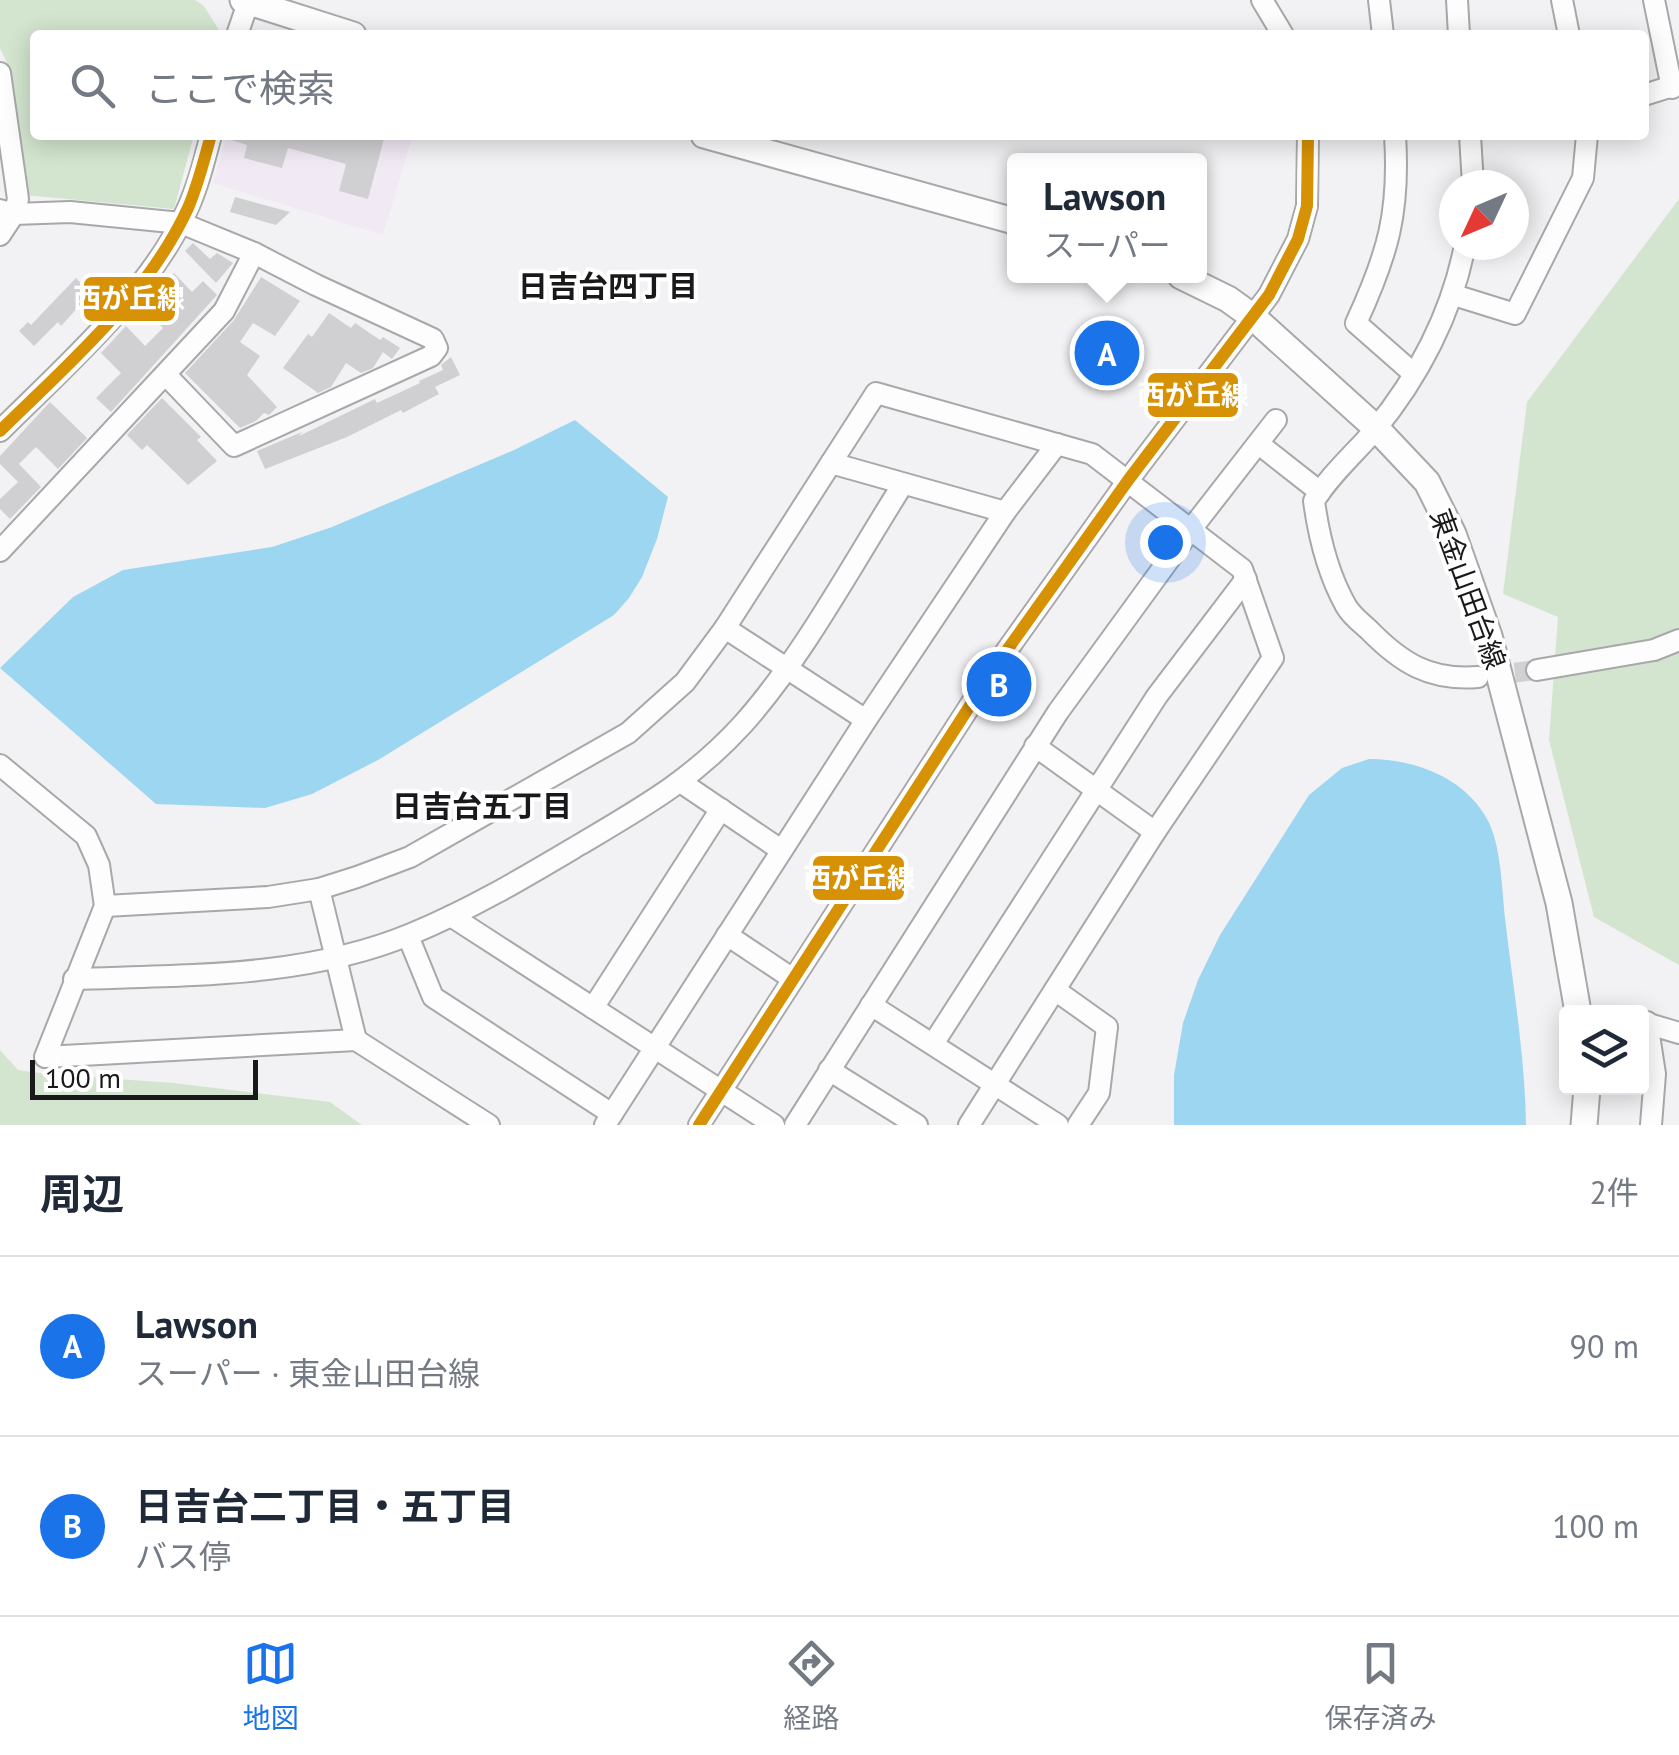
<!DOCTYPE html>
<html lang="ja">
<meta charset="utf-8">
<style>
:root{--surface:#fff;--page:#f6f6f7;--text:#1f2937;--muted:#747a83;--line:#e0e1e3;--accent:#1a73e8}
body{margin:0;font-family:"PT Sans","Noto Sans JP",sans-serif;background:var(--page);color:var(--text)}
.controls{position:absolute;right:30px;bottom:30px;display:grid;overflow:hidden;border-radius:10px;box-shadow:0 5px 25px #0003}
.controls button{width:90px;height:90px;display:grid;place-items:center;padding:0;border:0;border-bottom:2px solid var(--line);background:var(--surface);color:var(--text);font:50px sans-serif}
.compass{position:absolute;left:1439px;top:170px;width:90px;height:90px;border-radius:50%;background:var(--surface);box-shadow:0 5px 25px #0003;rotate:226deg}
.scale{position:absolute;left:30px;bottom:25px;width:228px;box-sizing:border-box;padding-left:10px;border:5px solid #19191b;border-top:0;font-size:28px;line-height:35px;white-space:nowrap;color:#19191b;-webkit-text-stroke:8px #fff;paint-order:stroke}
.you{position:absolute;left:1165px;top:542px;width:35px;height:35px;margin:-25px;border:8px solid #fff;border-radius:50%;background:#1a73e8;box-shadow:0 0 0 15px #1a73e833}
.badge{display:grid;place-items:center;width:65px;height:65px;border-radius:50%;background:var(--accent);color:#fff;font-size:32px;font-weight:700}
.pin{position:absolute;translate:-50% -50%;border:5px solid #fff;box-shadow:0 2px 10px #0006}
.popup{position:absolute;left:1007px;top:153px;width:200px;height:130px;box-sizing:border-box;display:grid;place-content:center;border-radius:10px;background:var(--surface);filter:drop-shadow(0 2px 8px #0005);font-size:32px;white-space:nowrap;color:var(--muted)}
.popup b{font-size:38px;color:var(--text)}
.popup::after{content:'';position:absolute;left:50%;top:100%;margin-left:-20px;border:20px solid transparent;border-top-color:var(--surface)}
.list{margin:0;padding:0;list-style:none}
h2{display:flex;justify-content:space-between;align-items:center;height:130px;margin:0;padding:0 40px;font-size:42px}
h2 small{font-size:32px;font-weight:400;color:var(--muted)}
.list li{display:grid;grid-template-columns:65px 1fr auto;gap:30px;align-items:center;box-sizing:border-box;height:180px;padding:0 40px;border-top:2px solid var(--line)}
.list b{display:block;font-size:38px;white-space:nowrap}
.list p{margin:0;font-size:32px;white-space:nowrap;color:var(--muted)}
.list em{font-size:32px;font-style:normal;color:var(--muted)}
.icon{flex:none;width:55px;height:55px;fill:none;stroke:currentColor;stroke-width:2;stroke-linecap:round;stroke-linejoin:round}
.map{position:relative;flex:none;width:1679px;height:1125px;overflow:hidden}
.search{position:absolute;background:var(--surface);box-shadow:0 5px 25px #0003;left:30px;right:30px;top:30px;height:110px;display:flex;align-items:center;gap:25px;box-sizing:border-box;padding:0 35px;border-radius:10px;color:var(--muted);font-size:38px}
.sheet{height:490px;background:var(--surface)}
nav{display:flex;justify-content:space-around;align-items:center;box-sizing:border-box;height:140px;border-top:2px solid var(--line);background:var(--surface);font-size:28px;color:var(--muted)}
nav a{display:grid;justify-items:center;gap:5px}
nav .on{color:var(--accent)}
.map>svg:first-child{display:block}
</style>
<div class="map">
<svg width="1679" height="1125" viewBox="0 0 1679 1125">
<rect width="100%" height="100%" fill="#f2f2f4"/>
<path fill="#f1e9f4" d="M 227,135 L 413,135 L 383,235 L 213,183 Z"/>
<g fill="#d3e5ce">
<path d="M 0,0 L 195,0 L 204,6 L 222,35 L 35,35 L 35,135 L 194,135 L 174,209 L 24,195 L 12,74 L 0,48 Z"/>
<path d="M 1679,199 L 1679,965 L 1594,917 L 1549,740 L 1558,617 L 1503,594 L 1527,402 Z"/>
<path d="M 0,1050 L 18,1070 L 46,1074 L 174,1083 L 330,1102 L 362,1125 L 0,1125 Z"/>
</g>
<g fill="#9dd6f0">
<path d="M 575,420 L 668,497 L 657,539 L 642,577 L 629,598 L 614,615 L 378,760 L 312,794 L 265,808 L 156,804 L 0,668 L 73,597 L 123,570 L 272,547 L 332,527 L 514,450 Z"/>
<path d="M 1369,759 C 1414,759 1464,777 1487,819 C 1501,843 1502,890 1505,918 C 1513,987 1525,1056 1526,1125 L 1174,1125 L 1174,1075 L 1183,1023 L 1198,980 L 1220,935 L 1309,795 L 1342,768 Z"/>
</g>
<g fill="#d0d0d2">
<path d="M 226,135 L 385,135 L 368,199 L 339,191 L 346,164 L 288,148 L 282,168 L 244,158 L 247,145 L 225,138 Z"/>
<path d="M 235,197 L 290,212 L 276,225 L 230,212 Z"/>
<path d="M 193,243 L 210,259 L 217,253 L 233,263 L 216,283 L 185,251 Z"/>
<path d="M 174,273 L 192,292 L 203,281 L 217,295 L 111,412 L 96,398 L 121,373 L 101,353 L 126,326 L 145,346 L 163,328 L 142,306 Z"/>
<path d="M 261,277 L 300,301 L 275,336 L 253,323 L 240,342 L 260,356 L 247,375 L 277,407 L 269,415 L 264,413 L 256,421 L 240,428 L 185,373 L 234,320 Z"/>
<path d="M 76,278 L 91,293 L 61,326 L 58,322 L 34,346 L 19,331 L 28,322 L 31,325 Z"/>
<path d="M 329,313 L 351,328 L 355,323 L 380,340 L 383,337 L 400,348 L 392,359 L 383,352 L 373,368 L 361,373 L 346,363 L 331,387 L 318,393 L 283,368 L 308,334 L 312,337 Z"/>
<path d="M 1081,336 L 1119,356 L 1109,377 L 1071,357 Z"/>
<path d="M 451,357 L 460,375 L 435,387 L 439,394 L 403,413 L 401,410 L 347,437 L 265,469 L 257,451 L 302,432 L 299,436 L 375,399 L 377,403 L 420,383 L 419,381 L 443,370 L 441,365 Z"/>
<path d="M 162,398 L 201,437 L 197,440 L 217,461 L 188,485 L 147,445 L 142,450 L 127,435 Z"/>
<path d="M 50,402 L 87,438 L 58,469 L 36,447 L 19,464 L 41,487 L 10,519 L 0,509 L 0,499 L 18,482 L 0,464 L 0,456 Z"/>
</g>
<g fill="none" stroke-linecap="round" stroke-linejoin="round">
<path stroke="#d1d1d3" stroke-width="20" stroke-dasharray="20 10" stroke-linecap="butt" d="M 1485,676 L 1537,670"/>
<g stroke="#a8a7a9" stroke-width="24">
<g id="minor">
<path d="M 1262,0 L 1283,35"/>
<path d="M 1379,0 L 1383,35"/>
<path d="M 1457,0 L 1459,35"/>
<path d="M 1562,0 L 1569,35"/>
<path d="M 1654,0 L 1672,88"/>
<path d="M 237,35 L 249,0"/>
<path d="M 0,73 L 18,199 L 14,214 L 0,235"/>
<path d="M 1644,95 L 1679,84"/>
<path d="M 1395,135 C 1400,212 1388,254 1356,323 L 1414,374"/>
<path d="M 1470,135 L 1473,185"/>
<path d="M 0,210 L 14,214 L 70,212 L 181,223 L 254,253 L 316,285 L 433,339 L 437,348 L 431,356 L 234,446 L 166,375"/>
<path d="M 1465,245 C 1452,313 1418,378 1374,431 C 1354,454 1330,475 1314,501 C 1319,538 1328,574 1346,606 C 1351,615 1360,622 1368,629 C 1401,663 1430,681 1478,677"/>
<path d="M 1454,295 L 1515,314 L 1583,178 L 1587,135"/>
<path d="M 0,431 C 60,371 143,298 181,222 C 196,195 203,165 211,135"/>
<path d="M 1259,444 L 1320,492"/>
<path d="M 831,463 L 1005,512"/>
<path d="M 0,551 L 224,311 L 254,253"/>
<path d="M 725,628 L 866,720"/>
<path d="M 1537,670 L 1654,650 L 1679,640"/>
<path d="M 1035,746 L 1155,832"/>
<path d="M 0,765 L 86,836 L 99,865 L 105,906 L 45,1057 L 356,1040 L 489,1125"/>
<path d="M 682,783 L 781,850"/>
<path d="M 319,889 L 356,1040"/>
<path d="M 105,906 L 268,897 L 319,889 L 357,877 L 410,857 L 628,733 L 685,682 L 725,628 L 876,393 L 1092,454 L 1242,569 L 1273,658 L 1155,832 L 969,1125"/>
<path d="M 451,916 L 774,1125"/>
<path d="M 727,935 L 793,979"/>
<path d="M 408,936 L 433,997 L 612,1114"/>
<path d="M 74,979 C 187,975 305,978 411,934 C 470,910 525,877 579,845 C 643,807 692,780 743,724 C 803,657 854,561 903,484"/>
<path d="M 1055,990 L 1107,1027 L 1099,1093 L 1078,1125"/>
<path d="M 871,1005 L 1058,1125"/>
<path d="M 593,1008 L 721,809"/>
<path d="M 1642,1022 L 1679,1033"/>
<path d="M 1647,1022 L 1655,1074 L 1651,1125"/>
<path d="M 933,1044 L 1157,696 L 1246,579"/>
<path d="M 829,1070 L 917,1125"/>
<path d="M 605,1125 L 866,720 L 1005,512 L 1057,444"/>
<path d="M 699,1125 L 995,667 L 1129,479 L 1269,295 L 1298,239 L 1307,206 L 1308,135"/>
<path d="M 795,1125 L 1058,712 L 1192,528 L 1276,420"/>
</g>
</g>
<g stroke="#a8a7a9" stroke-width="29">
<g id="major">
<path d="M 243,0 L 353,35"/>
<path d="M 704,135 L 1014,221"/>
<path d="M 1181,276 L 1228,299 L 1253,317 L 1376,428 L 1427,482 L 1453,534 L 1489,636 L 1559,903 L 1578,1012"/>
<path d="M 1584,1125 L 1587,1088"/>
</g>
</g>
<use href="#minor" stroke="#fdfdfd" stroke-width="20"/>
<use href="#major" stroke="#fdfdfd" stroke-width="25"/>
<g stroke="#fff" stroke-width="20">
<g id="bus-1">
<path d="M 0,431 C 68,364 147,297 188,208 C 198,185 204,160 211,135"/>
<path d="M 699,1125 L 995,667 L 1129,479 L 1269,295 L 1298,239 L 1307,206 L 1308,135"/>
</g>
</g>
<use href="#bus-1" stroke="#d69104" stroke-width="12"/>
</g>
<g text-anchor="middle" stroke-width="8" stroke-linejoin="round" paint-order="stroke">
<g font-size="28" fill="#19191b" stroke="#fff">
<text transform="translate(1468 589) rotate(70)" y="10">東金山田台線</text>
</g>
<g font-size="30" font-weight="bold" fill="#19191b" stroke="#fff">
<text x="608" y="297">日吉台四丁目</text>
<text x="482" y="817">日吉台五丁目</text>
</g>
</g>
<g stroke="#fff" stroke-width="4">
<rect x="82" y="275" width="95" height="48" rx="10" fill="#d69104"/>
<rect x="1146" y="371" width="94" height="48" rx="10" fill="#d69104"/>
<rect x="811" y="854" width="95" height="48" rx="10" fill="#d69104"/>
</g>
<g font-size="28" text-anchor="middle" font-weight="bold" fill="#fff">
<text x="129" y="308">西が丘線</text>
<text x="1193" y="405">西が丘線</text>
<text x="859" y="888">西が丘線</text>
</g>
</svg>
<div class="controls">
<button><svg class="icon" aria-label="layers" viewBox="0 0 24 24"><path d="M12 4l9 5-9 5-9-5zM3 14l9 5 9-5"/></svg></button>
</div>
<svg class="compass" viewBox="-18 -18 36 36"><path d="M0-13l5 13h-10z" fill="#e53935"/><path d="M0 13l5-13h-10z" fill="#747a83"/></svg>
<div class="scale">100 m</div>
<div class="you"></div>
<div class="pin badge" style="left:1107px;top:353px">A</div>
<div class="popup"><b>Lawson</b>スーパー</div>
<div class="pin badge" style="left:999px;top:684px">B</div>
<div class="search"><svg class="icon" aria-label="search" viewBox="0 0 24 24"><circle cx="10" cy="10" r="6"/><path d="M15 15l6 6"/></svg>ここで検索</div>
</div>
<section class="sheet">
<h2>周辺<small>2件</small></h2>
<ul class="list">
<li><span class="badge">A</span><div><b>Lawson</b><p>スーパー · 東金山田台線</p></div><em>90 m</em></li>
<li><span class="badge">B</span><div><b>日吉台二丁目・五丁目</b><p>バス停</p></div><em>100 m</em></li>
</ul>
</section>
<nav>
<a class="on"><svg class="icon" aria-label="map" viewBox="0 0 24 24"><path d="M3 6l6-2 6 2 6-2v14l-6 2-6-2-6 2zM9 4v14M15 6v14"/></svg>地図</a>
<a><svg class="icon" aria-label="directions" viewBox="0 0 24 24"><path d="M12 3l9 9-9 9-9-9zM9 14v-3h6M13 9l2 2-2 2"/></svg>経路</a>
<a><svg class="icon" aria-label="saved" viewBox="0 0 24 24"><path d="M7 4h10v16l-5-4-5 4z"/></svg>保存済み</a>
</nav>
